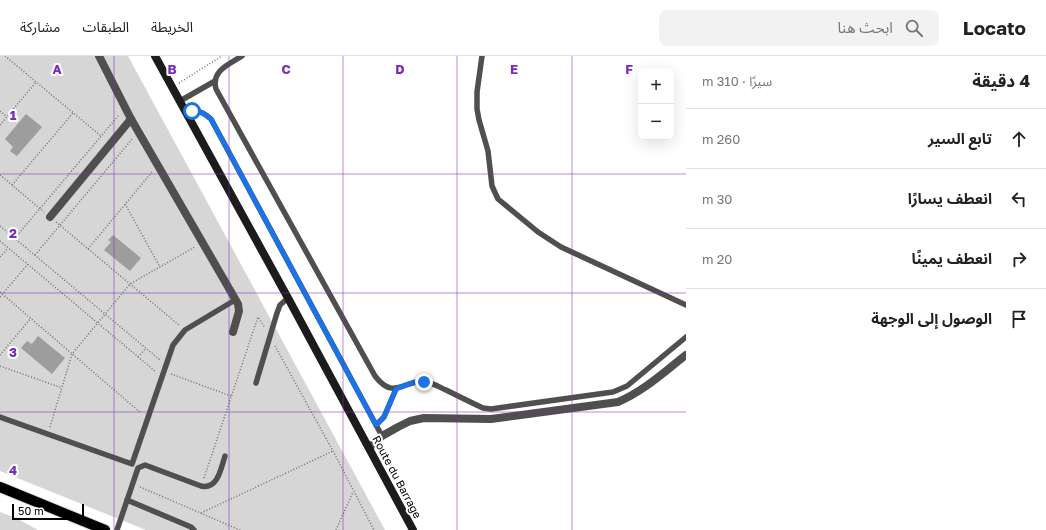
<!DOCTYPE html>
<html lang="ar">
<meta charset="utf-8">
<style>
:root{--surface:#fff;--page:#f2f2f2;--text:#222;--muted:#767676;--line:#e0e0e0}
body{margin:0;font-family:"Golos Text","Noto Sans Arabic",sans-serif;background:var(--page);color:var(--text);direction:rtl}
.controls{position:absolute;right:12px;top:12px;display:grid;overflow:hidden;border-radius:8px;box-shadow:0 4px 16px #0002}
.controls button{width:36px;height:36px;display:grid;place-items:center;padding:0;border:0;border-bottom:1px solid var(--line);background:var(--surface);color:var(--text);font:20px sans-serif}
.scale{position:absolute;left:12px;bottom:10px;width:72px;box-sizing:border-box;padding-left:4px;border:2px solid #000;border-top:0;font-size:11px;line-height:14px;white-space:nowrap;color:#000;-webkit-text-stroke:3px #fff;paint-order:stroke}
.stop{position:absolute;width:12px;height:12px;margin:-9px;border:3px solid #1a73e8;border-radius:50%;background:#fff}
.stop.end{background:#1a73e8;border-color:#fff;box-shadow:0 1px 4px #0008}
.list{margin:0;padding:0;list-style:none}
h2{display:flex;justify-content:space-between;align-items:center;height:52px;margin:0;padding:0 16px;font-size:17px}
h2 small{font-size:13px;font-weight:400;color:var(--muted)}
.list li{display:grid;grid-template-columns:26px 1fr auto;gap:12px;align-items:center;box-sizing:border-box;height:60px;padding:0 16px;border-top:1px solid var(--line)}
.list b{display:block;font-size:15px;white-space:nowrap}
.list em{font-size:13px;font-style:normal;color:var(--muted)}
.icon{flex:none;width:22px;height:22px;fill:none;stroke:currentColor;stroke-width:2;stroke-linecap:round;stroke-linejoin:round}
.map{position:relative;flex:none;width:686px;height:474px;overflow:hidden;direction:ltr}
header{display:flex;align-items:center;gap:24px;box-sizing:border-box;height:56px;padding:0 20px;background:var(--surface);border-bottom:1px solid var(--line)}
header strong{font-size:19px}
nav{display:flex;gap:22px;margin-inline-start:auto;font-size:14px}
.search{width:280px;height:36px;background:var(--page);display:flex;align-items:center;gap:10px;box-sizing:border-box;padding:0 14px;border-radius:8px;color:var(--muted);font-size:15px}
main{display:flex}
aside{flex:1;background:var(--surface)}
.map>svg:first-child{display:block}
</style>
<header>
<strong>Locato</strong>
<div class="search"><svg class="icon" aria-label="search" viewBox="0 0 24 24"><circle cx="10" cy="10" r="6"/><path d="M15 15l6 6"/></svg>ابحث هنا</div>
<nav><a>الخريطة</a><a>الطبقات</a><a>مشاركة</a></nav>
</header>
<main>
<aside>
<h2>4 دقيقة<small>سيرًا · 310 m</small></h2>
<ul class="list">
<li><svg class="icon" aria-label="ahead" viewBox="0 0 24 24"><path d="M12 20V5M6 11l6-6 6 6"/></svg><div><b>تابع السير</b></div><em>260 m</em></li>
<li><svg class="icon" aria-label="left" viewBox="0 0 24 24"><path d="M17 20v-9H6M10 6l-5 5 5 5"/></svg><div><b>انعطف يسارًا</b></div><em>30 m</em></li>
<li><svg class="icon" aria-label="right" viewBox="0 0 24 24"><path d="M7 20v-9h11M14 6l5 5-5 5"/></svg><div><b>انعطف يمينًا</b></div><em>20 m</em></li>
<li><svg class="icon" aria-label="arrive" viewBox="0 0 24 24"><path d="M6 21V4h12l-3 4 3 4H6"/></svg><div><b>الوصول إلى الوجهة</b></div></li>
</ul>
</aside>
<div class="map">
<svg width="686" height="474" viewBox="0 0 686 474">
<rect width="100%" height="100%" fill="#fff"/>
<g fill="#d6d6d6">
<path d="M 0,0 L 128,0 L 385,474 L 146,474 L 0,415 Z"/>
<path d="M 0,456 L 16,462 L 38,474 L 0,474 Z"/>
</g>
<g fill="#9d9d9d">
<path d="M 26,58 L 42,71 L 17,100 L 10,95 L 13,91 L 5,83 Z"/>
<path d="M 113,179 L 141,202 L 130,215 L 104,194 L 111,186 L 108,184 Z"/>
<path d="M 38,280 L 65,302 L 52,318 L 21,292 L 27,285 L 32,288 Z"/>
</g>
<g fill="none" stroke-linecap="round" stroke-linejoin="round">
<g stroke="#dbdbdb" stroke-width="12">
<path id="primary" d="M 0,431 L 105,474"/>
</g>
<g stroke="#717171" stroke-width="1.5" stroke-dasharray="1 2" stroke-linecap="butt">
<path d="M 5,0 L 101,80"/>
<path d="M 179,27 L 222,0"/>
<path d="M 0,55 L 7,61"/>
<path d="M 0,69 L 36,26"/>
<path d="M 0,119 L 44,156"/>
<path d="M 12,129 L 73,57"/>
<path d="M 125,148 L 160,211"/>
<path d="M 56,166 L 179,269"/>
<path d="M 0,170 L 160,304"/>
<path d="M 15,182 L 119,59"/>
<path d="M 0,185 L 156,316"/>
<path d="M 88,193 L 152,116"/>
<path d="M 35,199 L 133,82"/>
<path d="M 0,201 L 8,192"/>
<path d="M 0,236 L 141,357"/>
<path d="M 0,241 L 28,208"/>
<path d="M 275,290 L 333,395 L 374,474"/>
<path d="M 0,299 L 31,262"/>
<path d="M 138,301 L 146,292"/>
<path d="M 0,310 L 62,332"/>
<path d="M 171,318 L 231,340"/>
<path d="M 50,371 L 72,298 L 130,228 L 195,191"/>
<path d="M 204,422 L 258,261 L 265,272"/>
<path d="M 140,431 L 240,474"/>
<path d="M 201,457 L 333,395"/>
<path d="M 336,474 L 353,436"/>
</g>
<g stroke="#4f4f4f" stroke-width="5.5">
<path d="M 242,0 C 229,8 211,15 216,33 L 375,320 C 395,346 404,322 426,326 C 433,327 439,331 446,334 C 458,340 470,346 483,352 L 491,353 L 613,336 L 627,330 L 686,281"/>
<path d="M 482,0 L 477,36 L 477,53 L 479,64 L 488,95 L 492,130 L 498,143 L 538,176 L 561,191 L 686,249"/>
<path d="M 180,45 L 215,25"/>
<path d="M 186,57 C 197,53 203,56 211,63 L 382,380"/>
<path d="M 256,327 L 277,257 L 280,249 L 288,242"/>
<path d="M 0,361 L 132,408 L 173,289 L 185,274 L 235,244"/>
<path d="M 376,369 L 384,361 L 396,333"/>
<path d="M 127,444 L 191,471 L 194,474"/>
<path d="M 117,474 L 138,412 L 145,409 L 201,430 C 218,434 221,412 225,400"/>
</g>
<g stroke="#4f4f4f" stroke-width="8">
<path d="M 99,0 L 131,63 L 238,248 L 239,255 L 233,276"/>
<path d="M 50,161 L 131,63"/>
<path d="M 369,392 L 382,380 L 398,371 L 410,365 L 424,362 L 491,363 L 618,346 C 644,335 664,316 686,299"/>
</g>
<path stroke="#1c1c1c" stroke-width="8" d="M 155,0 L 288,242 L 413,474"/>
<use href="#primary" stroke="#000" stroke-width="10"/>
</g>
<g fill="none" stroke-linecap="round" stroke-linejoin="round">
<path stroke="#1a73e8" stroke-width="5" d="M 192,55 C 200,55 205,57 211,63 L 376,369 L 384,361 L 396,333 L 414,326 L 424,326"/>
</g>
<path fill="none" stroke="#7b2cbf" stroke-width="1" stroke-opacity="0.55" d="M 114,0 L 114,474M 229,0 L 229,474M 343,0 L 343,474M 457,0 L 457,474M 572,0 L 572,474M 0,118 L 686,118M 0,237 L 686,237M 0,356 L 686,356"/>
<g text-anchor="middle" stroke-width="4" stroke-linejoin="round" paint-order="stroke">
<g font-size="11" fill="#000" stroke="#fff">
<text transform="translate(397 421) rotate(62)" y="4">Route du Barrage</text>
</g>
</g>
<g font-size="13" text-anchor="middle" font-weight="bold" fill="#7b2cbf" stroke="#fff" stroke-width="4" stroke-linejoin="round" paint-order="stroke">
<text x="57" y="18">A</text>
<text x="172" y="18">B</text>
<text x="286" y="18">C</text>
<text x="400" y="18">D</text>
<text x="514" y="18">E</text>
<text x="629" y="18">F</text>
<text x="13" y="64">1</text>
<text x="13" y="182">2</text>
<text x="13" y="301">3</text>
<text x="13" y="419">4</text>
</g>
</svg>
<div class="controls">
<button>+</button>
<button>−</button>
</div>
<div class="scale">50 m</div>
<div class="stop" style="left:192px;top:55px"></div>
<div class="stop end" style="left:424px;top:326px"></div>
</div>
</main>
